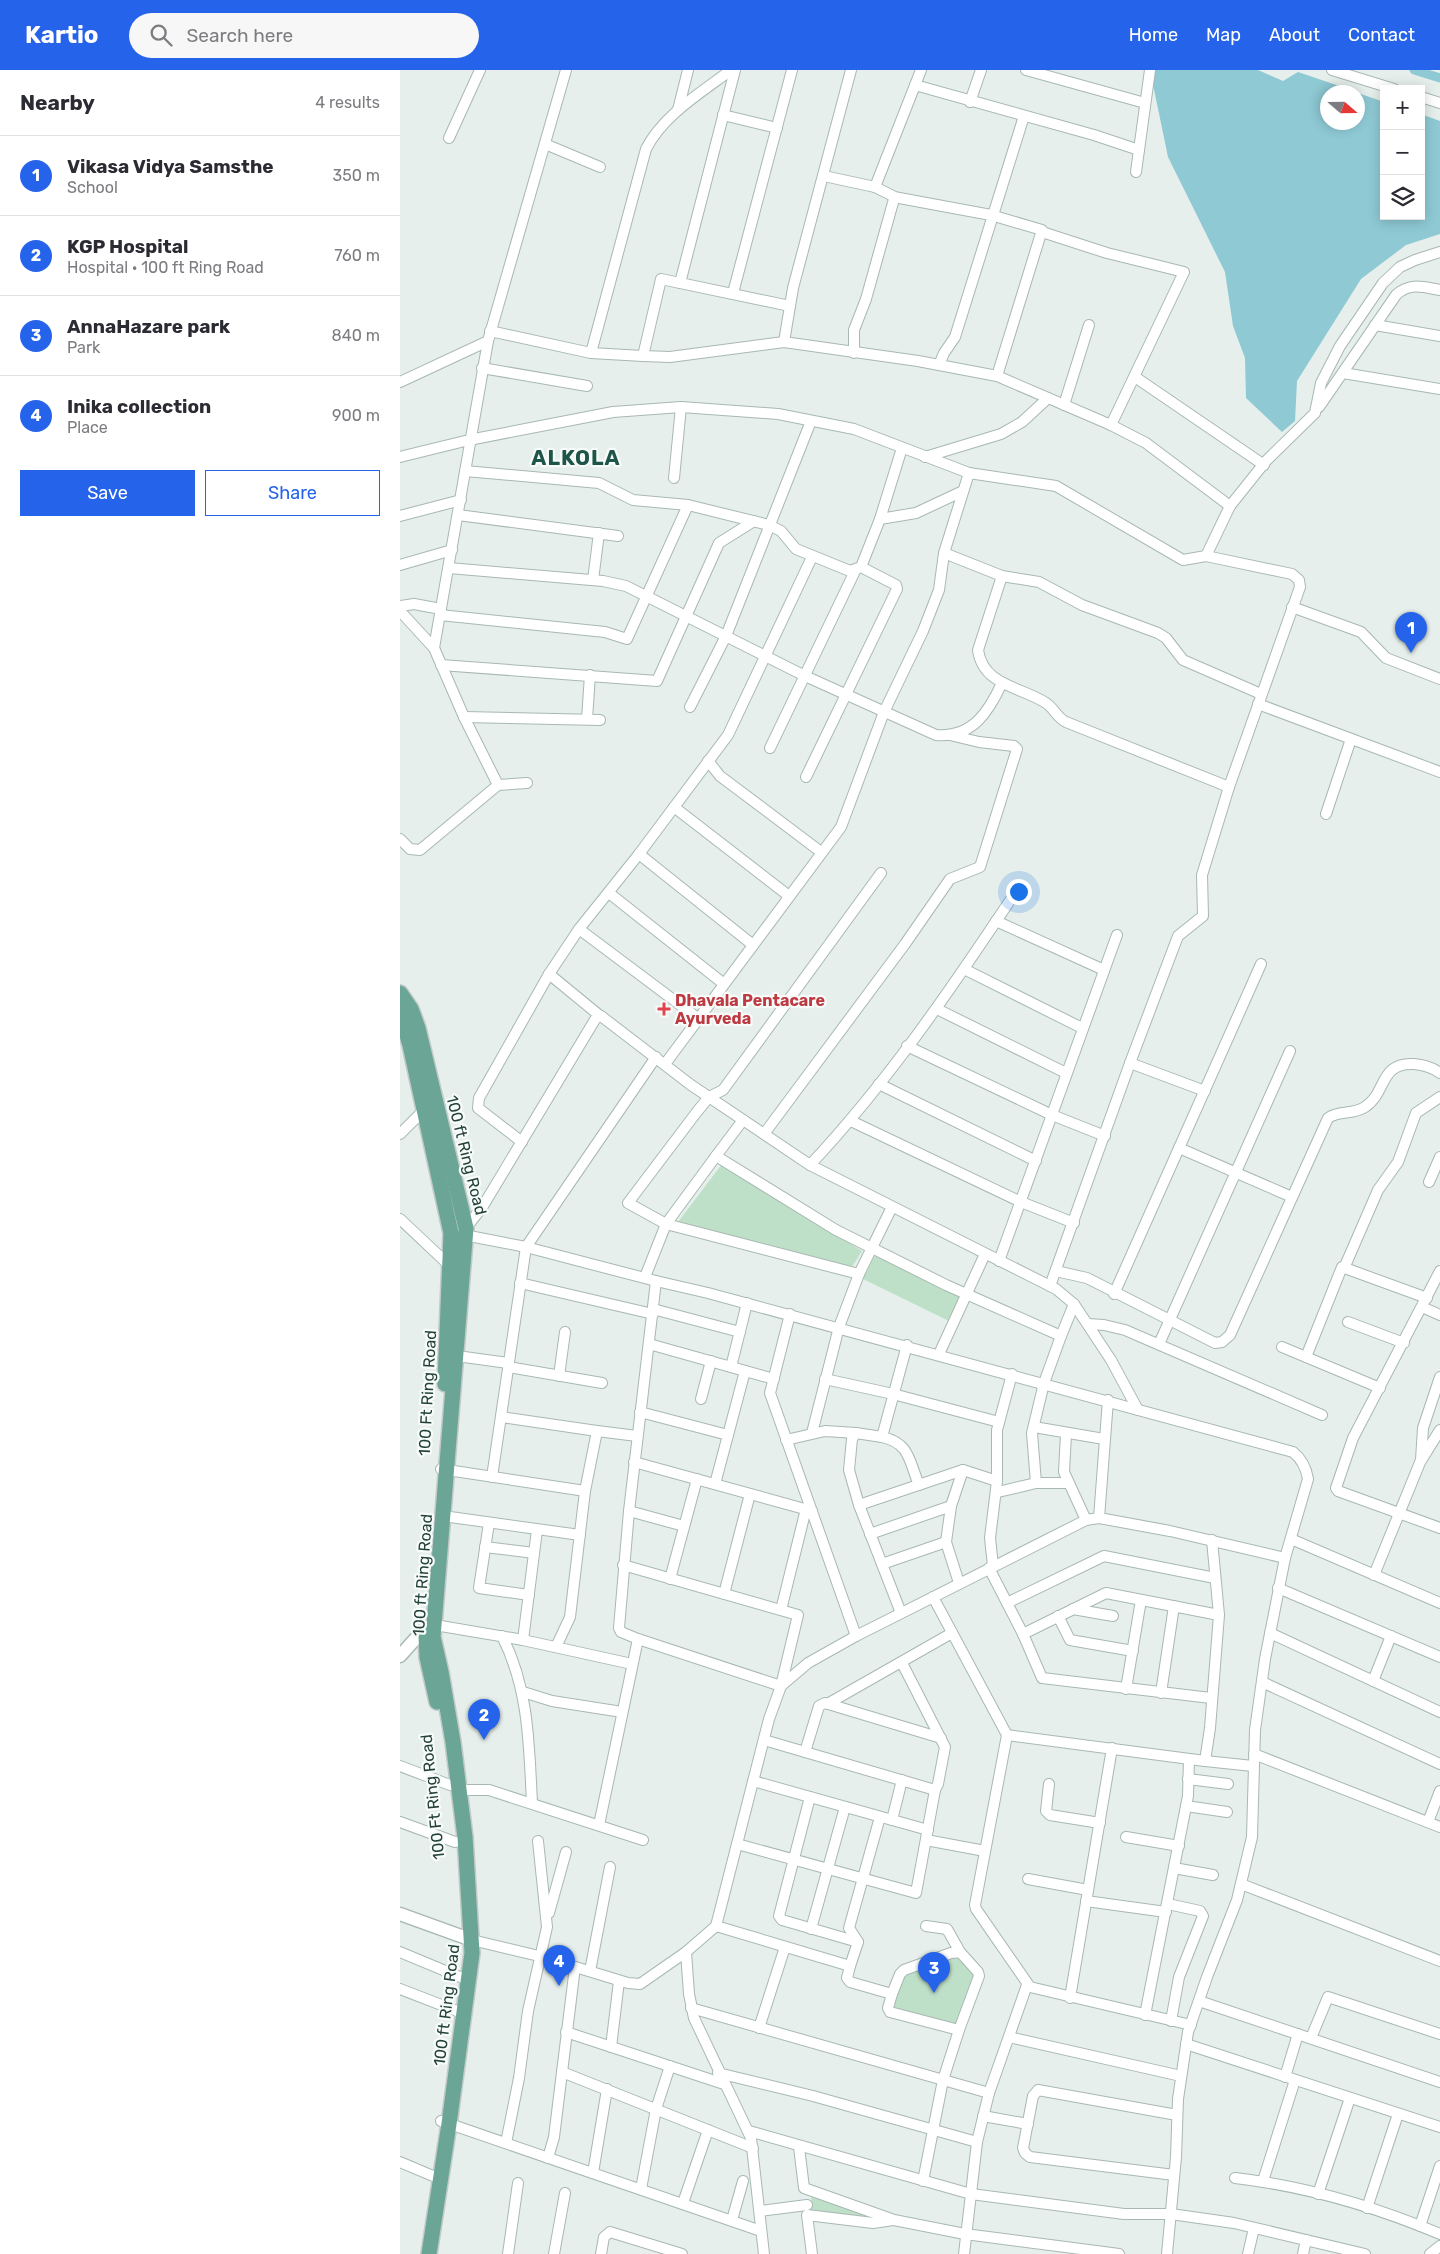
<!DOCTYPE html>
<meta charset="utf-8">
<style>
:root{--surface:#fff;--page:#f7f7f7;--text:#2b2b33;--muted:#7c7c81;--line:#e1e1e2;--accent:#2563eb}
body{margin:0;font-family:Rubik,sans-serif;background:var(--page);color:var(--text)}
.controls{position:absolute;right:15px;top:15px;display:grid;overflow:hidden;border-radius:0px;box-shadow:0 2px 12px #0003}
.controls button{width:45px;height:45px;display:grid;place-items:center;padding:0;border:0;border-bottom:1px solid var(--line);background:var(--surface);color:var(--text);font:25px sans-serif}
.compass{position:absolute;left:920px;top:15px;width:45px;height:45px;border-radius:50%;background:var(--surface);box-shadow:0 2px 12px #0003;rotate:110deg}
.you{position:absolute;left:618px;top:821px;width:18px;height:18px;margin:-12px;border:4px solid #fff;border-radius:50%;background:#1a73e8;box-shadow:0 0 0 8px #1a73e833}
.badge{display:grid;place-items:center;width:32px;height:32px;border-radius:50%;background:var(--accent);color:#fff;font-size:16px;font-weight:700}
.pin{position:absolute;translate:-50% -41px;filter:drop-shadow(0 1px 2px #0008)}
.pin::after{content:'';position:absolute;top:26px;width:18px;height:15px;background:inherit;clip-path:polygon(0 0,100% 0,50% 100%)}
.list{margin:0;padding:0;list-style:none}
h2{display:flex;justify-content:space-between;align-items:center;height:65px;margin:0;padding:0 20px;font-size:21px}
h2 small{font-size:16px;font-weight:400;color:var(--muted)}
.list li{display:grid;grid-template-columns:32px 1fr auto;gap:15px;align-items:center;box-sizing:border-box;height:80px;padding:0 20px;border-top:1px solid var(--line)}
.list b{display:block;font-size:19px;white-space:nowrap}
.list p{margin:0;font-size:16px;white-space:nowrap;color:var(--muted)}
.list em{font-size:16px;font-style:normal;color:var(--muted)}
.actions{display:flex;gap:10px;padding:15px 20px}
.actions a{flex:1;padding:11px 0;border:1px solid var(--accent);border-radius:0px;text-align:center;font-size:18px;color:var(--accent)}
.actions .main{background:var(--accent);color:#fff}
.icon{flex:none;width:28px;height:28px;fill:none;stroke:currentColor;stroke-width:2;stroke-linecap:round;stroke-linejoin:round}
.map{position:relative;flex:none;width:1040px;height:2184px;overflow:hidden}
header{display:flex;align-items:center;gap:30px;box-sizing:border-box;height:70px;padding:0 25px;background:var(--accent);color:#fff}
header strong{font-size:24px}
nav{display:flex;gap:28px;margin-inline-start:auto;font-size:18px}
.search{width:350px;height:45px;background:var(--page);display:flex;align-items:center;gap:12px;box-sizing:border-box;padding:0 18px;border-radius:28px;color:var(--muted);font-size:19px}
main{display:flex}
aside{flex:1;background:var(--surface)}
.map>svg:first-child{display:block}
</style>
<header>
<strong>Kartio</strong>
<div class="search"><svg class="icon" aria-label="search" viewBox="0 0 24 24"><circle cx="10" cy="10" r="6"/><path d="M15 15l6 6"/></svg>Search here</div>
<nav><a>Home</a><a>Map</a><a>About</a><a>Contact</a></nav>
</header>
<main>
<aside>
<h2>Nearby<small>4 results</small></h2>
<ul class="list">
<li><span class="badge">1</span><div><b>Vikasa Vidya Samsthe</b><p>School</p></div><em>350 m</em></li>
<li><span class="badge">2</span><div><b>KGP Hospital</b><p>Hospital · 100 ft Ring Road</p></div><em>760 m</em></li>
<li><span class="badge">3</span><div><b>AnnaHazare park</b><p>Park</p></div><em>840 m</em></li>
<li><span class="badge">4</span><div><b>Inika collection</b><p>Place</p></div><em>900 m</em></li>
</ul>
<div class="actions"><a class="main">Save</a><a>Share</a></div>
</aside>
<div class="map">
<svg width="1040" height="2184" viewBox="0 0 1040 2184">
<rect width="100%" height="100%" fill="#e6efeb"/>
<g fill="#bfe0c8">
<path d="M 322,1094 L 462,1181 L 452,1197 L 278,1152 Z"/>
<path d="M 476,1184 L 561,1227 L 549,1251 L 463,1209 Z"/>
<path d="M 555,1886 L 558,1886 L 574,1904 L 575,1908 L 557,1956 L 495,1940 L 493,1938 L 504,1907 L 508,1903 Z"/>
<path d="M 411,2124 L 480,2148 L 412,2143 Z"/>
</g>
<path fill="#8ec9d4" d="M 750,0 L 858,0 L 883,11 L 898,2 L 957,22 L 928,22 L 928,52 L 958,52 L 958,23 L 984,32 L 984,146 L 1021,146 L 1021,44 L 1040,51 L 1040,164 L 1006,175 L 961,209 L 897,311 L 895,351 L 882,362 L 846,328 L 845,288 L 833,256 L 825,202 L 768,87 Z"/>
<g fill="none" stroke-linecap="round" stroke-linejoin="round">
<path stroke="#8ec9d4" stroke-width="9" d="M 1014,0 L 1040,8"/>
<g stroke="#a8b8b2" stroke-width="12">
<g id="minor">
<path d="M 626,0 L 745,33"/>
<path d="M 932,0 L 994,19"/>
<path d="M 515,15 L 694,65 L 739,80"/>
<path d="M 1021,27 L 1040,33"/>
<path d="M 570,32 L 581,0"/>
<path d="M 278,40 L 288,0"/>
<path d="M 323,45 L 377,58"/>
<path d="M 49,68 L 80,0"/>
<path d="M 145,74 L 200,97"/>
<path d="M 736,102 L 750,0"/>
<path d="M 424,106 L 475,117 L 521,0"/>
<path d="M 494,127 L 591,145 L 642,160 L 597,306"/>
<path d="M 642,162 L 707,183 L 784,202 L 711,355"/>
<path d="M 280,213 L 335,0"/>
<path d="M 333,223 L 392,0"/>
<path d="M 975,255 L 1040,266"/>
<path d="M 90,261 L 191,283 L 243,286 L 270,287 L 384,272 L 518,291 L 597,306 L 711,355 L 746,373 L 830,436"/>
<path d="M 384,272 L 393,218 L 451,0"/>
<path d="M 191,283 L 246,79 C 263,45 302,22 331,0"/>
<path d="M 454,283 L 454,260 L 466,229 L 494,129 L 493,126 L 475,117"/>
<path d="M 243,286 L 261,209 L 390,236"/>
<path d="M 539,295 L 544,283 L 555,267 L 624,46"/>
<path d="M 82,298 L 187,316"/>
<path d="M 943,303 L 1040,319"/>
<path d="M 735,307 L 864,395"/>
<path d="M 0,312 L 88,271"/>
<path d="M 664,335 L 689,255"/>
<path d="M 919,337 L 996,225 C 1010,212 1023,217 1040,220"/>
<path d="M 0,387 L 69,370 L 213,342 L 281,337 L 378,344 L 454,359 L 569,403 L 656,416 L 783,490 L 806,486 L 892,504 L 899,510 L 900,517 L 829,717 L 802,805 L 803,846 L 778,866 L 730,993 L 650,1216"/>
<path d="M 525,387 L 601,364 L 622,352 L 648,328"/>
<path d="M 65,401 L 199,413 L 233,430 L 288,435 L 369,455 L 381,461 L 396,479 L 450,501 L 461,497 L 480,449 L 516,443 L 563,421"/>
<path d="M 274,408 L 281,337"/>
<path d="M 58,445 L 218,466"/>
<path d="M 0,446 L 61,430"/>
<path d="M 480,449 L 502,378"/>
<path d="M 544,483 L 602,506 L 639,512 L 682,535 L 758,563 L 766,568 L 783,590 L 861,624"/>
<path d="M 806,486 L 830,436 L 866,391 L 915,343 L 921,313 L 940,276 L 983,213 L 1000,197 L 1015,190 L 1040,182"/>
<path d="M 0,495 L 52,480"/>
<path d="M 49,498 L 203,511 L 226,516 L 405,606 L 536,665 C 573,668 589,641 602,613"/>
<path d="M 602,506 L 578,580 C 583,616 622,617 646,633 C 654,638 657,648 666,652 L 829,717"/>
<path d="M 193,510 L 199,463"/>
<path d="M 0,536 L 14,534 L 41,539"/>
<path d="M 892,537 L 961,562 L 986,588 L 1040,609"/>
<path d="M 0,541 L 34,578 L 64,647 L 98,715"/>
<path d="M 40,545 L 205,562 L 227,569 L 288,435"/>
<path d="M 34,578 L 88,271 L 166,0"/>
<path d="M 41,595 L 257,611 L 319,473 L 354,451"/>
<path d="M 858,634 L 1040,702"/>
<path d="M 290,637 L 326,566 L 411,351"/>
<path d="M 64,647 L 200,650"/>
<path d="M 187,649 L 190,605"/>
<path d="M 370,678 L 455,501"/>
<path d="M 308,691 L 320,706 L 421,782"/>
<path d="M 406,707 L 497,519 L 496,515 L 461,497"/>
<path d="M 274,737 L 389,826"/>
<path d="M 926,744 L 951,669"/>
<path d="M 0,769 L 10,779 L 20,780 L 98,715 L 127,713"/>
<path d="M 239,784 L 353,875"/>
<path d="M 209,823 L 324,914"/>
<path d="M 596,851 L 704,900"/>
<path d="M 179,859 L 299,949"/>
<path d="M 564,899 L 682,958"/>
<path d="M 149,904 L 199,945"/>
<path d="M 537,939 L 666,1003"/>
<path d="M 507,976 L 652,1045 L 705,1066"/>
<path d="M 730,993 L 805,1021"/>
<path d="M 265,994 L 441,757 L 484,642 L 523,561 L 539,520 L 544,483 L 569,403"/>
<path d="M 479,1014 L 636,1091"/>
<path d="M 451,1051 L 621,1132 L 674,1153"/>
<path d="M 0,1064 L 24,1040"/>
<path d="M 364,1064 L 505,874 L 550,809 L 580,797 L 617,679 L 614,676 L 579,672 L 550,665"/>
<path d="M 122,1072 L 78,1038 L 79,1028 L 149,904 L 179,859 L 239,784 L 328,665 L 412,487"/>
<path d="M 779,1078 L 892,1127"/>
<path d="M 316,1086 L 343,1050"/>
<path d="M 410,1095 C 486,1014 549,922 611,829"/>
<path d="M 1029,1112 L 1040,1087"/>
<path d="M 0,1149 L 50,1196"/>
<path d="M 66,1158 L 83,1136 L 196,948 L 201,946 L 291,1015 L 410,1095 L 656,1219 L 674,1234 L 711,1290 L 738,1340"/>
<path d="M 59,1164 L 126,1177 L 256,1211 L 308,1223 L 893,1382 C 902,1389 906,1397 908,1409 L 885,1488"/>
<path d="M 599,1191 L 717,865"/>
<path d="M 945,1196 L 978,1120 L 998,1092 L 1016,1043 L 1040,1027"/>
<path d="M 656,1201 L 687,1208 L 815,1273 L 822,1272 L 830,1265 L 928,1048 C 939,1040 953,1045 965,1037 C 987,1023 979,992 1014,994 C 1024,995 1032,997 1040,1003"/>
<path d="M 1040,1201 L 953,1368 L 936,1418 L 938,1421 L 1040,1458"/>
<path d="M 459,1204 L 266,1154 L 228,1133 L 296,1043 L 309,1027 L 323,1020 L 481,803"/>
<path d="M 245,1207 L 266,1154 L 316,1086 L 436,1160 L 546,1215 L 661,1266 L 644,1313 L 632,1363 L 636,1413"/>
<path d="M 120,1213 L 253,1244"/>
<path d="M 714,1224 L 861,894"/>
<path d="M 1022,1237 L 1040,1245"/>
<path d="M 253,1239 L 340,1262"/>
<path d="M 390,1244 L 370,1323 L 456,1566"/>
<path d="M 948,1252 L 1004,1273"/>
<path d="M 688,1254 L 704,1255 L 725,1260 L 922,1345"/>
<path d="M 661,1266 L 674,1234"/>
<path d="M 249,1274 L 374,1309"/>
<path d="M 759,1274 L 890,981"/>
<path d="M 882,1277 L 980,1318"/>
<path d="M 539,1284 L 585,1184"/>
<path d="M 57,1286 L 108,1293"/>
<path d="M 906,1287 L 942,1197 L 1027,1228"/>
<path d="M 108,1297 L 202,1313"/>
<path d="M 331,1297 L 347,1233"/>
<path d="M 159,1306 L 165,1262"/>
<path d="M 425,1309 L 493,1324 L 599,1352"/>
<path d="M 301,1329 L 311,1291"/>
<path d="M 240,1342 L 328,1365"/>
<path d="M 101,1347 L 197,1361"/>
<path d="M 634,1357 L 704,1369"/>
<path d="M 412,1363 L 439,1257 L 459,1204 L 492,1137"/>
<path d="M 666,1364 L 664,1402 L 686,1450"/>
<path d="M 482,1367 C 510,1373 509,1391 519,1415"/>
<path d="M 386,1370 L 425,1361 L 456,1363"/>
<path d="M 1022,1389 L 1040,1360"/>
<path d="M 234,1392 L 412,1441"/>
<path d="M 41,1399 L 185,1421 L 197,1361 L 237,1366"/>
<path d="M 92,1407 L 126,1177 L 256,987"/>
<path d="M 597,1411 L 597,1360 L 612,1304"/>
<path d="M 315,1414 L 345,1301"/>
<path d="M 598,1422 L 636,1413 L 667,1413"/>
<path d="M 459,1435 L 563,1400 L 597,1411 L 590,1468 L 593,1496"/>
<path d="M 229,1441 L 284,1456"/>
<path d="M 43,1446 L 180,1465"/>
<path d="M 699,1448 L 708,1330"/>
<path d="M 89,1453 L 79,1518 L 129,1525"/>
<path d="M 470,1464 L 551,1436 L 563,1400"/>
<path d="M 891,1469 L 1040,1533"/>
<path d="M 546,1472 L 551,1436"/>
<path d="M 85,1477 L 134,1483"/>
<path d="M 482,1494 L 546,1472 L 559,1513"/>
<path d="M 223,1495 L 398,1545 L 381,1616 L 238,1569 L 221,1562 L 219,1558 L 229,1441 L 256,1211"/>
<path d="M 589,1498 L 623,1564 L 706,1523 L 819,1545"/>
<path d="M 974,1505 L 1021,1390 L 1023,1358 L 1040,1307"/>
<path d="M 270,1509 L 297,1409"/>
<path d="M 878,1518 L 1040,1587"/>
<path d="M 324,1524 L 350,1424"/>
<path d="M 533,1527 L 607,1665 L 805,1691 L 810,1658 L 819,1545 L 812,1470"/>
<path d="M 607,1533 L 704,1486 L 815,1508"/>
<path d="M 673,1539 L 713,1546"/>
<path d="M 381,1540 L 406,1439"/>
<path d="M 501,1543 L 459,1435 L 449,1400 L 452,1369 L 456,1363 L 482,1367 L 507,1275"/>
<path d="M 658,1546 L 670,1570 L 733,1581"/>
<path d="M 35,1555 L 123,1570 L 232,1594"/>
<path d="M 870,1563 L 1040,1642"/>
<path d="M 623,1564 L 642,1608 L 811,1628"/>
<path d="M 102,1566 C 129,1619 129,1675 132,1733"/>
<path d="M 123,1570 L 137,1460"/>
<path d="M 156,1577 L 170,1547 L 185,1421"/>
<path d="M 502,1593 L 545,1677 L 538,1714 L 535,1720"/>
<path d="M 973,1611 L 991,1566"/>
<path d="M 862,1612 L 1040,1694"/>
<path d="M 726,1619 L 741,1530"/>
<path d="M 123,1622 L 152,1631 L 222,1642"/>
<path d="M 761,1623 L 774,1536"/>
<path d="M 429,1633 L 552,1563"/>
<path d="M 607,1665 L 575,1835 L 576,1839 L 630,1917 L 791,1955"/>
<path d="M 405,1682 L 419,1636 L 425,1633 L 541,1668"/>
<path d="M 854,1684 L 1040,1757"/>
<path d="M 805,1691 L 853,1696"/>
<path d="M 0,1696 L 50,1715"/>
<path d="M 788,1709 L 828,1714"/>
<path d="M 353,1711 L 528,1760"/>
<path d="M 649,1714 L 646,1741 L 650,1745 L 700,1753"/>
<path d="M 59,1720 L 89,1720 L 243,1770"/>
<path d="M 410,1727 L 379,1846 L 382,1850 L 458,1872"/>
<path d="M 786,1736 L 827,1742"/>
<path d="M 492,1750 L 502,1710"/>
<path d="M 0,1752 L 55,1772"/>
<path d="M 1028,1752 L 1040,1721"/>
<path d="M 199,1755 L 238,1569"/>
<path d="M 726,1767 L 779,1776"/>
<path d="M 526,1770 L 585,1781"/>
<path d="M 337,1774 L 516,1823 L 535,1720 L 364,1670"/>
<path d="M 774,1798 L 813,1805"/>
<path d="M 628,1809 L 688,1820"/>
<path d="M 841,1814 L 1040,1891"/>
<path d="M 686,1831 L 766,1842"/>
<path d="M 768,1834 L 800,1841 L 803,1846 L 779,1907 L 771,1951"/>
<path d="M 149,1843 L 166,1782"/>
<path d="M 316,1856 L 450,1896 L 447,1908 L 450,1912 L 492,1924 L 488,1938 L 490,1942 L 559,1960 L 543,2010 L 523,2111"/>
<path d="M 526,1856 L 547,1859 L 560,1882"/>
<path d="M 411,1859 L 445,1737"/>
<path d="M 72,1870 L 139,1886 L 228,1913 L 240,1914 L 286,1882 L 316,1856 L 369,1649 L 381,1616 L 408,1593 L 456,1566 L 686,1450 L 699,1448 L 770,1461 L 885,1488 L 865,1589 L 855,1660 L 852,1767 L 837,1830 L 807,1907 L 788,1962 L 778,2029 L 776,2087 L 767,2184"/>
<path d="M 0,1882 L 60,1907"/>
<path d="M 286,1882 L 289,1924 L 294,1948 L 351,2068 L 364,2184"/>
<path d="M 450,1896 L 458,1872 L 449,1858 L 480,1747"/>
<path d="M 190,1901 L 210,1797"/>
<path d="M 0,1919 L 57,1941"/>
<path d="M 492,1924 L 500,1904 L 504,1900 L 551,1883 L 560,1882 L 578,1902 L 579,1906 L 559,1960"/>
<path d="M 670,1928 L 712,1678"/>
<path d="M 799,1931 L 1040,2012"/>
<path d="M 291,1938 L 589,2023"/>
<path d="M 745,1945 L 788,1726 L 789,1689"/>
<path d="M 359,1958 L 385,1877"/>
<path d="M 166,1962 L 324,2014"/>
<path d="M 609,1967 L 781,2006"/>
<path d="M 911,1968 L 928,1927 L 1040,1964"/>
<path d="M 786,1974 L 1040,2057"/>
<path d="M 211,1977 L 219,1911"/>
<path d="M 162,2002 L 353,2078"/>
<path d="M 318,2003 L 413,2026 L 577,2072"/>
<path d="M 885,2007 L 898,1964"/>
<path d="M 583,2046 L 628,2054"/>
<path d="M 41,2051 L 361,2161"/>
<path d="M 349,2061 L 571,2124 L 724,2144 L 771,2144 L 834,2153 L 965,2184"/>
<path d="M 106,2073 L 119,2008 L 128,1941 L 147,1857 L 138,1771"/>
<path d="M 399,2077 L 404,2118 L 494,2150 L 565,2164 L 719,2184"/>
<path d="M 148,2088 L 154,2067 L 175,1897"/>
<path d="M 0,2092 L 33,2106"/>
<path d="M 193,2103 L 207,2019"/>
<path d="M 774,2105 L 630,2087 L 625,2083 L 623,2078 L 633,2026 L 638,2020 L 777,2045"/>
<path d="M 835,2108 C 904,2116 976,2137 1040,2164"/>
<path d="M 863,2111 L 895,2010"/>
<path d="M 241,2119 L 256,2039 L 270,1996"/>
<path d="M 918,2124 L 950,2028"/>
<path d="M 283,2133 L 308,2060"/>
<path d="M 967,2138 L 998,2044"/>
<path d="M 360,2141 L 407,2135"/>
<path d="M 332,2150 L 343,2111"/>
<path d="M 1020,2156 L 1040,2096"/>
<path d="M 108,2184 L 118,2113"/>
<path d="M 154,2184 L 165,2123"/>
<path d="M 201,2184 L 204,2167 L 210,2162 L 282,2184"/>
<path d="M 412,2184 L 407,2145 L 473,2153 L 493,2150"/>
<path d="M 564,2184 L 577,2072 L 589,2023 L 627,1915"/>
<path d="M 848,2184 L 854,2158"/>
<path d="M 903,2184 L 906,2170"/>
<path d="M 1030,2184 L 1040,2176"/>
</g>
</g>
<g stroke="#a8b8b2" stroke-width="15">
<g id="tertiary">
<path d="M 0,1586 L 26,1557 L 35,1555"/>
<path d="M 0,1844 L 72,1870"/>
</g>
</g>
<g stroke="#c2cac8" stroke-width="18">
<g id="primary">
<path d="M 0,923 L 11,939 L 18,958 L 66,1158 L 33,1567 L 41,1602 L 53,1672 L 65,1767 L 72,1883 L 49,2054 L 29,2184"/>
<path d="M 0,942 L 10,975 L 51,1163 L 45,1314"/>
<path d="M 26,1566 L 27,1587 L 37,1632"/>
</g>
</g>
<use href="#minor" stroke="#fff" stroke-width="10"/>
<use href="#tertiary" stroke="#fff" stroke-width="12"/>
<use href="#primary" stroke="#6aa596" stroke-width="15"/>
</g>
<path fill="#e0444e" stroke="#f7fbf9" stroke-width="2" d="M261.5 931.5h5v5h5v5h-5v5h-5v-5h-5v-5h5z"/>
<g text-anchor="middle" stroke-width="4.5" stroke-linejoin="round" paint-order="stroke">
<g font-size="16" font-weight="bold" fill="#be3a42" stroke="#f7fbf9" text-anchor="start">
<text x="275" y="936">Dhavala Pentacare<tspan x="275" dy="18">Ayurveda</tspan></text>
</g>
<g font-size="16" fill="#24423a" stroke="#f7fbf9">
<text transform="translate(67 1085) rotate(76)" y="6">100 ft Ring Road</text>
<text transform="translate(27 1323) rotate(-87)" y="6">100 Ft Ring Road</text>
<text transform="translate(22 1505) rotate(-86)" y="6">100 ft Ring Road</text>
<text transform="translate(32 1727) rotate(-96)" y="6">100 Ft Ring Road</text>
<text transform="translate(46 1935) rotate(-83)" y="6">100 ft Ring Road</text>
</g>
<g font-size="21" font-weight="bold" letter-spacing="1" fill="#1f5548" stroke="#f7fbf9">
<text x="176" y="395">ALKOLA</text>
</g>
</g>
</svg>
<div class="controls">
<button>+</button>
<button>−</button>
<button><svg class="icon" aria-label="layers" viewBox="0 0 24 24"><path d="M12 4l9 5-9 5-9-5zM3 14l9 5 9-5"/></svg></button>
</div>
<svg class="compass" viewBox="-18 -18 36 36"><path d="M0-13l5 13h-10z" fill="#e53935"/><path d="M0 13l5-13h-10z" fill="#7c7c81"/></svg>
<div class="you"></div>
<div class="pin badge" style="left:1011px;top:583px">1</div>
<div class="pin badge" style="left:84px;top:1670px">2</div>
<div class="pin badge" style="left:534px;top:1923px">3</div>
<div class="pin badge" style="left:159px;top:1916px">4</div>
</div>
</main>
